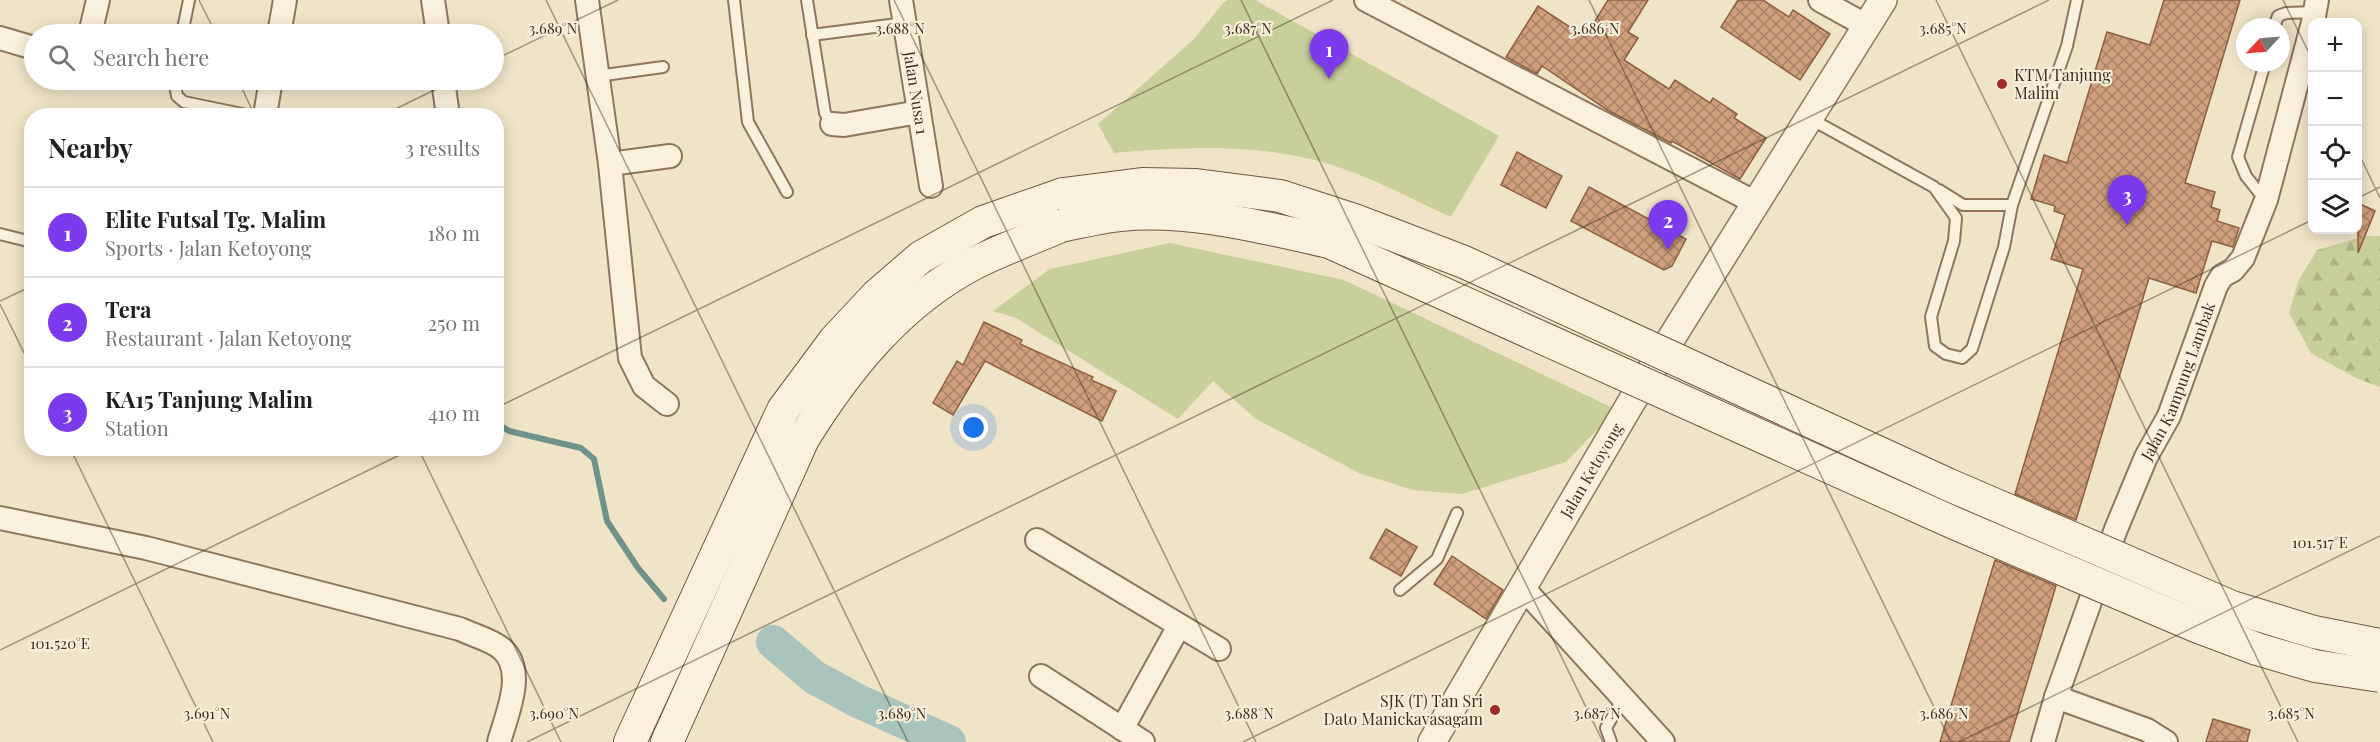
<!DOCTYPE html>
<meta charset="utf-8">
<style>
:root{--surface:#fff;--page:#f2f2f2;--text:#222;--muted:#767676;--line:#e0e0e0;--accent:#7c3aed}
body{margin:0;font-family:"Playfair Display",serif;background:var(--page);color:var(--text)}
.controls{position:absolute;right:18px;top:18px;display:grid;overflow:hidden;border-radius:12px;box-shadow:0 3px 15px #0003}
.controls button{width:54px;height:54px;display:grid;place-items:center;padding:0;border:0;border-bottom:2px solid var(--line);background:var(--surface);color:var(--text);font:30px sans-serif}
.compass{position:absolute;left:2236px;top:18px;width:54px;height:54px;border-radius:50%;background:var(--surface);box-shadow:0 3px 15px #0003;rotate:244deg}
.you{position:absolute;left:974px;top:428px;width:21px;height:21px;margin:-15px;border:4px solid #fff;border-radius:50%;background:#1a73e8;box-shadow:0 0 0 9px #1a73e833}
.badge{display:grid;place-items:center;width:39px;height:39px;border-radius:50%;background:var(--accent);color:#fff;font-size:20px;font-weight:700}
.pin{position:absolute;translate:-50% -50px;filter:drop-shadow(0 2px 3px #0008)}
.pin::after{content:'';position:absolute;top:32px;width:21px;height:18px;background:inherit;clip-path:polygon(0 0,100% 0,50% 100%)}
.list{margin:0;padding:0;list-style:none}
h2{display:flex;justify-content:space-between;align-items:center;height:78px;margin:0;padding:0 24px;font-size:26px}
h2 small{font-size:20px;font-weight:400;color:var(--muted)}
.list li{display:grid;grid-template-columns:39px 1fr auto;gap:18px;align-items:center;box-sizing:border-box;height:90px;padding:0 24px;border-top:2px solid var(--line)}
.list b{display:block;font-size:22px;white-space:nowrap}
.list p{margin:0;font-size:20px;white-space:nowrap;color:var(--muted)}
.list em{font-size:20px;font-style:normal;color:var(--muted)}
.icon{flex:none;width:33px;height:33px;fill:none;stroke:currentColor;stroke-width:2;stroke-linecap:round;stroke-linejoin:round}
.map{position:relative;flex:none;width:2380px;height:742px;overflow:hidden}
.search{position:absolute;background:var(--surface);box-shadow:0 3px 15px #0003;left:24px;top:24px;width:480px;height:66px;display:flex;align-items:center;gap:15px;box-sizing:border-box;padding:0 21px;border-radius:33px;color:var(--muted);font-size:22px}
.panel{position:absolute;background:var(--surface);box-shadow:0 3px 15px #0003;left:24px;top:108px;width:480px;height:348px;border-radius:24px}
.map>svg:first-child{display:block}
</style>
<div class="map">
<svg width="2380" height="742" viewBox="0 0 2380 742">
<defs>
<pattern id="forest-firs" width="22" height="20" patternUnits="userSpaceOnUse" patternTransform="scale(1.5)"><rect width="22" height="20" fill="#c9cf9b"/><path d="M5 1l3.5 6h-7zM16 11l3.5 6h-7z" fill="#aeb285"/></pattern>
<pattern id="building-cross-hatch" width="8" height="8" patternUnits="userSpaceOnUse" patternTransform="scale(1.5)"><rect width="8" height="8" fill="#cf9f7d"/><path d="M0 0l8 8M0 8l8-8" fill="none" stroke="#a98266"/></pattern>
</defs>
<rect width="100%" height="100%" fill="#f0e4c8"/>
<g fill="#c9cf9b">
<path d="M 1228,0 L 1255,0 L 1499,136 L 1451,217 C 1405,196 1357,169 1306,158 C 1244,144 1177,147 1114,153 L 1098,124 L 1194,39 L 1224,2 Z"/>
<path d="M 1170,243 L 1344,280 L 1611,407 L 1600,427 L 1566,462 L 1462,494 L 1413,490 L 1359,473 L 1256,419 L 1213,381 L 1178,419 L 1016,318 L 993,311 L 1050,269 Z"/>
</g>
<path fill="url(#forest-firs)" d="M 2365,236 L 2380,236 L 2380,387 L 2356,378 L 2311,353 L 2289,313 L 2298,281 L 2317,250 Z"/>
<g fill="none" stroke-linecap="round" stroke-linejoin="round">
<path stroke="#6f938a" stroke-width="6" d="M 496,423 L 509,431 L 581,448 L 594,459 L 607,521 L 638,568 L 664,599"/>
<path stroke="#a9c4bc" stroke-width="34" d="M 773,642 L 814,677 L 858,701 L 949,742"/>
</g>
<g fill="url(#building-cross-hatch)" stroke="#8d5f41" stroke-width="1.5">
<path d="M 1608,0 L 1648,0 L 1628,32 L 1638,38 L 1624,60 L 1669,89 L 1675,80 L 1710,103 L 1713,98 L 1737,114 L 1734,118 L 1766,138 L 1740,179 L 1672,141 L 1671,143 L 1609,111 L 1542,66 L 1537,74 L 1506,57 L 1538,6 L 1585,37 Z"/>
<path d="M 1738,0 L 1763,0 L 1789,17 L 1793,10 L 1830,34 L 1800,80 L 1721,27 Z"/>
<path d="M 2164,0 L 2240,0 L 2185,183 L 2215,192 L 2211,207 L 2220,210 L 2217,221 L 2239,228 L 2233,247 L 2212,241 L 2196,293 L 2149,278 L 2076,520 L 2015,494 L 2083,269 L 2051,259 L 2065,215 L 2054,211 L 2055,206 L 2031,199 L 2044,155 L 2067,163 L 2107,32 L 2150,45 Z"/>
<path d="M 1517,152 L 1562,176 L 1546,208 L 1501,185 Z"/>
<path d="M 1589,187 L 1686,239 L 1672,266 L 1664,270 L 1571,221 Z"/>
<path d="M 2358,203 L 2375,211 L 2358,253 Z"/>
<path d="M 984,322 L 1022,340 L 1020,344 L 1093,377 L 1091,380 L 1116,391 L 1102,421 L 985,361 L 953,415 L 933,403 L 957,361 L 963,365 Z"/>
<path d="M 1386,529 L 1417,547 L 1401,576 L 1370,558 Z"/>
<path d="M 1452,556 L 1503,590 L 1486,619 L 1434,584 Z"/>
<path d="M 1995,560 L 2056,586 L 2009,742 L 1940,742 Z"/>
<path d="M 2213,719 L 2250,730 L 2247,742 L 2206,742 Z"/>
</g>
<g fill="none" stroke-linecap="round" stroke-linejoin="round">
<g stroke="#8d765c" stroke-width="14">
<g id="service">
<path d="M 734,0 L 748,122 L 787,192"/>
<path d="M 807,0 L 825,113 L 832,124"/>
<path d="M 2274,27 L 2278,16 L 2286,13 L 2315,12"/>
<path d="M 182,34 L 189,0"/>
<path d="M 812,35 L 905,23"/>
<path d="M 2265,63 L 2238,157 L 2246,176 L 2265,200"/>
<path d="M 597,76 L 663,67"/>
<path d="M 174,80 L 177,96 L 184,102 L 252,116"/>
<path d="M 1809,118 L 1934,187 L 1956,218 L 1954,241 L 1931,317 L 1935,346 L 1946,354 L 1962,358 L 1972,349 L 2004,247 L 2012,205 L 2067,46 L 2077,0"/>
<path d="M 1939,190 L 1963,205 L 2012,205"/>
<path d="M 0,234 L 32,242"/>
<path d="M 1400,590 L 1437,559 L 1457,513"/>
<path d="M 1611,742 L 1606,728 L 1622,700"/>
</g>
</g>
<g stroke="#8d765c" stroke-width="26">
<g id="minor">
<path d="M 433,0 L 438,34"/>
<path d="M 587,0 L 610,164 L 630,358 L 644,386 L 667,404"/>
<path id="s1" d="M 901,0 L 931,186"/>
<path d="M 1366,0 L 1756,203"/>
<path d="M 1820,0 L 1867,26"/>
<path d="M 2313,22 L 2317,0"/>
<path d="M 90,34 L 98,0"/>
<path d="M 279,34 L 285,0"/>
<path d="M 0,38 L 34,48"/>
<path d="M 443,80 L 448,116"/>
<path d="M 265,115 L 271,80"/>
<path d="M 832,124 L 844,125 L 919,112"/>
<path d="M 610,164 L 670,156"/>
<path d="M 0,518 L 146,548 L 460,629 C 472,635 492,640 502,649 C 527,671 506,716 499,742"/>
<path d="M 1037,540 L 1219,649"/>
<path d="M 1523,588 L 1663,742"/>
<path d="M 1041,676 L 1143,742"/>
<path d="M 2056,697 L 2147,730 L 2166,742"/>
<path d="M 1122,729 L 1179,626"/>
<path id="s2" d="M 2043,742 L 2056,697 L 2116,529 L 2146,457 L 2169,416 L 2216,286 L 2222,276 L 2233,270 L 2243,258 L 2266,200 L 2312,26"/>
</g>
</g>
<g stroke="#8d765c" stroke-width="30">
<g id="tertiary">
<path id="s3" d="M 1432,742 L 1632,401 L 1883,0"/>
</g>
</g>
<g stroke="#6f573f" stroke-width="34">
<g id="secondary">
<path d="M 630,742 L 783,410 L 835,340 L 877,295 L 921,257 L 983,222 L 1063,194"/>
<path d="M 667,742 L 803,439 C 846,369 899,303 973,264 C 1001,250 1031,239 1061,226"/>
</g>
</g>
<use href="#service" stroke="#faf1dc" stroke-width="10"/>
<use href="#minor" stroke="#faf1dc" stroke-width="22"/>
<use href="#tertiary" stroke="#faf1dc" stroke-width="27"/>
<use href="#secondary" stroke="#faf1dc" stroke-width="32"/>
<g stroke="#6f573f" stroke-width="34" stroke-linecap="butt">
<g id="secondary-bridge">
<path d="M 1063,194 L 1142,184 L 1196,185 L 1280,196 L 1354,220 L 1464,262 L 1947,484 L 2232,607 L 2314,632 L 2380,645"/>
<path d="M 1061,226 C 1080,222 1100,217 1120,215 C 1190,208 1261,227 1329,242 L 1954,523 L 2196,626 L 2257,649 L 2315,666 L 2380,676"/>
</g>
</g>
<use href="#secondary-bridge" stroke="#faf1dc" stroke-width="32"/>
</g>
<path fill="none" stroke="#3d2e20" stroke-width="1.5" stroke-opacity="0.45" d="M 199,0 L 216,34M 546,0 L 908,742M 894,0 L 1256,742M 1241,0 L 1603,742M 1589,0 L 1951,742M 1936,0 L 2298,742M 2283,0 L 2312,59M 494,60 L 618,0M 238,80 L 255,116M 381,116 L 455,80M 2358,152 L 2380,198M 2358,198 L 2380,187M 0,301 L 32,286M 0,304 L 32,369M 496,408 L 1333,0M 70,448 L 213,742M 418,448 L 561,742M 0,650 L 414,448M 527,742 L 2049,0M 1243,742 L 2312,220M 1959,742 L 2380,536"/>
<g fill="#9e2a2b" stroke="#f7eed8" stroke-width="2">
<circle cx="2002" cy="84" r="6"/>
<circle cx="1495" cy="710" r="6"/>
</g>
<g text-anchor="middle" stroke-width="4.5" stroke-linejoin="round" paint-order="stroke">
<g font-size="16" fill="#3d2e20" stroke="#f7eed8" text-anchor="start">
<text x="2014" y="81">KTM Tanjung<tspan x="2014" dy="18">Malim</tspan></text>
<text x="1483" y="707" text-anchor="end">SJK (T) Tan Sri<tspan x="1483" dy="18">Dato Manickavasagam</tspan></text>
</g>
<g font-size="16" fill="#3d2e20" stroke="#f7eed8">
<text dy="6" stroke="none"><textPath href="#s1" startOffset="94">Jalan Nusa 1</textPath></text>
<text dy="6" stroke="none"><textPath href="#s2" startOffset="386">Jalan Kampung Lambak</textPath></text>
<text dy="6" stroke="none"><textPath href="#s3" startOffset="315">Jalan Ketoyong</textPath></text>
</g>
</g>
<g font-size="15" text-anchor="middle" fill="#3d2e20" stroke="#f7eed8" stroke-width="4.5" stroke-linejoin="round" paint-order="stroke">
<text x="553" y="34">3.689°N</text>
<text x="900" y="34">3.688°N</text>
<text x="1248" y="34">3.687°N</text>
<text x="1595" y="34">3.686°N</text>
<text x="1943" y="34">3.685°N</text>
<text x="2320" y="548">101.517°E</text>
<text x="60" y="649">101.520°E</text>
<text x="207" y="719">3.691°N</text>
<text x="554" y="719">3.690°N</text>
<text x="902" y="719">3.689°N</text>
<text x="1249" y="719">3.688°N</text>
<text x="1597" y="719">3.687°N</text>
<text x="1944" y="719">3.686°N</text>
<text x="2291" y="719">3.685°N</text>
</g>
</svg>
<div class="controls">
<button>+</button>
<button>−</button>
<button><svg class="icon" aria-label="locate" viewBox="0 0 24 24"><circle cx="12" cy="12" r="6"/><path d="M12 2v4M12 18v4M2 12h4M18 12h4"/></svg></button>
<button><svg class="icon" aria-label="layers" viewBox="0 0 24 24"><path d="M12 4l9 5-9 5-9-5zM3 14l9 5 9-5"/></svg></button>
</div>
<svg class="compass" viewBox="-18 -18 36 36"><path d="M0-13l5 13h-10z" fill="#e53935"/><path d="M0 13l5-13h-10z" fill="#767676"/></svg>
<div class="you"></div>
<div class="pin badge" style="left:1329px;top:79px">1</div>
<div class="pin badge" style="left:1668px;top:250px">2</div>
<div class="pin badge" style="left:2127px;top:225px">3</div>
<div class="search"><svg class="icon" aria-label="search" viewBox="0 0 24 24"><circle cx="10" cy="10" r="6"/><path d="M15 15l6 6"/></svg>Search here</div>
<section class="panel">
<h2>Nearby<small>3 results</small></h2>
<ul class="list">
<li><span class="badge">1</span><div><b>Elite Futsal Tg. Malim</b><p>Sports · Jalan Ketoyong</p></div><em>180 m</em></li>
<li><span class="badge">2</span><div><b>Tera</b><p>Restaurant · Jalan Ketoyong</p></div><em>250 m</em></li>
<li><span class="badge">3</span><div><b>KA15 Tanjung Malim</b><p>Station</p></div><em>410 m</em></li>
</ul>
</section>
</div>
